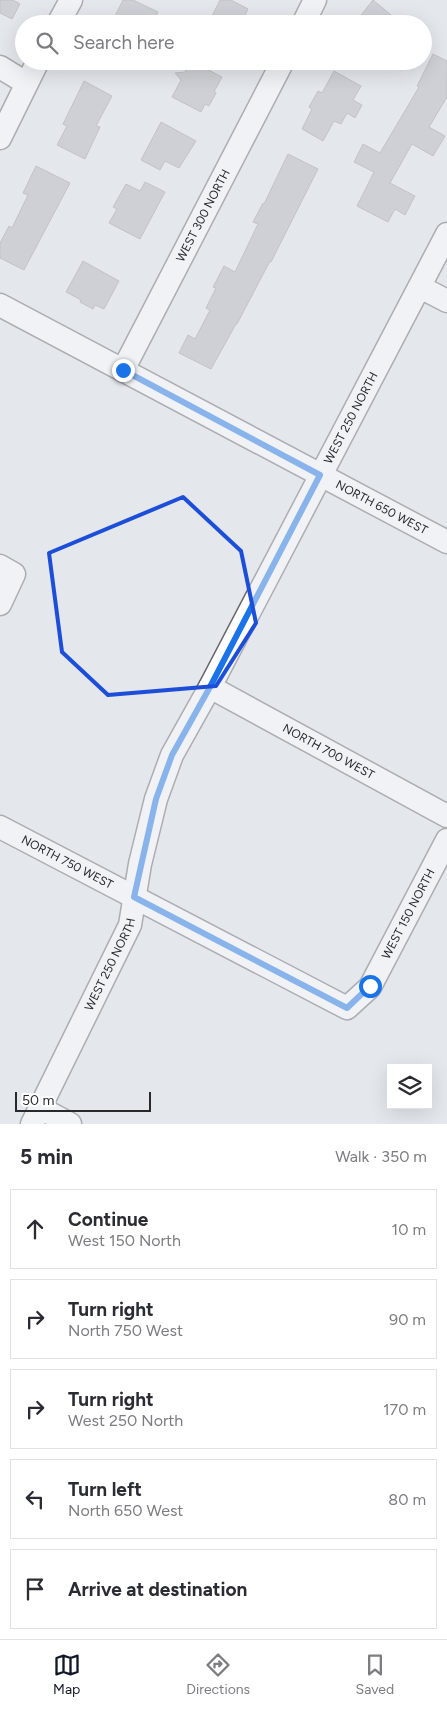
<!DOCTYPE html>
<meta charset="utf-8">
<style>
:root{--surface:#fff;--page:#f7f7f7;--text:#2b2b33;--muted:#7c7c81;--line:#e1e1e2;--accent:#111827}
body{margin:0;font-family:Figtree,sans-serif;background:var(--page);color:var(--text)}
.controls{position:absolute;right:15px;bottom:15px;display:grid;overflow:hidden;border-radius:0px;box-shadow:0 5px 20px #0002}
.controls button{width:45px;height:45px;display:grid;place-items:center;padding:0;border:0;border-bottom:1px solid var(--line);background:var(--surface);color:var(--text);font:25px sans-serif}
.scale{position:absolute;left:15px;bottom:12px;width:136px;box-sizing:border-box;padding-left:5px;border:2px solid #28292b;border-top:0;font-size:14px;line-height:18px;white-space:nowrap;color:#28292b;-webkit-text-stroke:4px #fff;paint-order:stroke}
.stop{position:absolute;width:15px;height:15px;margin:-11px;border:4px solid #1a73e8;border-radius:50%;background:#fff}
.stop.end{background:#1a73e8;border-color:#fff;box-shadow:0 1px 5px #0008}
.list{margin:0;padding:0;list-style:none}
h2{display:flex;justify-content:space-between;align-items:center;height:65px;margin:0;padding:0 20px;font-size:21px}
h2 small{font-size:16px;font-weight:400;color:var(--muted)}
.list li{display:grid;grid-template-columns:32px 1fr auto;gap:15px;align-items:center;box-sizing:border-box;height:80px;margin:0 10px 10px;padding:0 10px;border:1px solid var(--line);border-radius:0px}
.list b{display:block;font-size:19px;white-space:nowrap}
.list p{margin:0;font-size:16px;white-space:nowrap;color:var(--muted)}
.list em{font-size:16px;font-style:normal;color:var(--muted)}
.icon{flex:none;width:28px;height:28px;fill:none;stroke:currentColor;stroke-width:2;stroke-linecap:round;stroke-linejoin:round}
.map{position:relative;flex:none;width:447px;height:1124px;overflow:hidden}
.search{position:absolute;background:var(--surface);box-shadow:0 5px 20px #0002;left:15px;right:15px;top:15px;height:55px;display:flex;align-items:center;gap:12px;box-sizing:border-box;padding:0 18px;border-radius:28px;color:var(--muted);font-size:19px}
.sheet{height:515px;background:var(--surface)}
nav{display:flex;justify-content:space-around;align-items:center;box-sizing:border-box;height:70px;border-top:1px solid var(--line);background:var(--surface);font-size:14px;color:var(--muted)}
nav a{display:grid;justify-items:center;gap:2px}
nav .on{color:var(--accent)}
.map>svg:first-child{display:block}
</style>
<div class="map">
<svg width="447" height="1124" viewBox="0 0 447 1124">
<rect width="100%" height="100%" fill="#e4e7ec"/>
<g fill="#b4b3b8" stroke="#98979c">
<path d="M 0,0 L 13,0 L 20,4 L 12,19 L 0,13 Z"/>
<path d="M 123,0 L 133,0 L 158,12 L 152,24 L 111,24 Z"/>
<path d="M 220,0 L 231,0 L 248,9 L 241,24 L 208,24 Z"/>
<path d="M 373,0 L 402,24 L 354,24 Z"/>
<path d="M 433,54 L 447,61 L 447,97 L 429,127 L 445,136 L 433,156 L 412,144 L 390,183 L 415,196 L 405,215 L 395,209 L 388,222 L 357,206 L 374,172 L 354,162 L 363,144 L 380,153 L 419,87 L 417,86 Z"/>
<path d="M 191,61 L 222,77 L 214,92 L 216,93 L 209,106 L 205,104 L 201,112 L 172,97 L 181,80 L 175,73 L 185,72 Z"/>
<path d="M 334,71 L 361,86 L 353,100 L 362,105 L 355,118 L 347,113 L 341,124 L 334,121 L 323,141 L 302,129 L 312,109 L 309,107 L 318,91 L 322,93 Z"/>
<path d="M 84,81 L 112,96 L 96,126 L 100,127 L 85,159 L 57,145 L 67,126 L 63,124 Z"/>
<path d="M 161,122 L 196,141 L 179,168 L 165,161 L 160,170 L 141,160 Z"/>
<path d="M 288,154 L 318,169 L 271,262 L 270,261 L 237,324 L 236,324 L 211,369 L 179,353 L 188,335 L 195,339 L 210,310 L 206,308 L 216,288 L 213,287 L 224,266 L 235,272 L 258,224 L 253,222 L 263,203 L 264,204 Z"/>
<path d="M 36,166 L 70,183 L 24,270 L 0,258 L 0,243 L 9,226 L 12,228 L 28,195 L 23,193 Z"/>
<path d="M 145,182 L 165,192 L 140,239 L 109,223 L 117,209 L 113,207 L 126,184 L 140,191 Z"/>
<path d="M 83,261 L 119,281 L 104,309 L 95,305 L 93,309 L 80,302 L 81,300 L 66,292 Z"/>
</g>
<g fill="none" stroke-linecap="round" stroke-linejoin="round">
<g stroke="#65676c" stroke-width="25">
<g id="minor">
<path d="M 58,24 L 71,0"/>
<path d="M 303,24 L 315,0"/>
<path d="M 0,67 L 26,83"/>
<path d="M 0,138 L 38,61"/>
<path d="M 420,287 L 447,301"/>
<path id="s1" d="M 0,305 L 447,542"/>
<path id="s2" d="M 123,370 L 283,61"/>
<path d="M 0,566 L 14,574 L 0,604"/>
<path id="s3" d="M 210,687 L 447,816"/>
<path id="s4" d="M 0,827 L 347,1008 L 370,987 L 447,840"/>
<path d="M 40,1108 L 70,1124"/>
<path id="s5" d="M 32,1124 L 130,925 L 140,864 L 156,799 L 172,755 L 210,687 L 447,234"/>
</g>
</g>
<use href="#minor" stroke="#fff" stroke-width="22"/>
</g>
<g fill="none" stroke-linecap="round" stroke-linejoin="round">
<path stroke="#1a73e8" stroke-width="6" d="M 123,370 L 320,475 L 210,687 L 172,755 L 156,799 L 134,897 L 347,1008 L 370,986"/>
</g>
<path d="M0 0H447V1124H0ZM 183,497 L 241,551 L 256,623 L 216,686 L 108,695 L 62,652 L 49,553 Z" fill="#e4e7ec" fill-opacity=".55" fill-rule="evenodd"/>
<path fill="none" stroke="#1d4ed8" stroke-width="4" stroke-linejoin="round" d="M 183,497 L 241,551 L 256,623 L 216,686 L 108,695 L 62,652 L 49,553 Z"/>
<g text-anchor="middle" stroke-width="4" stroke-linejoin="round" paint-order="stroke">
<g font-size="12" fill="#28292b" stroke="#fff">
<text dy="4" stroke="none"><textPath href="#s2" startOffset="174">WEST 300 NORTH</textPath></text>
<text dy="4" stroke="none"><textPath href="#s5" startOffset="779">WEST 250 NORTH</textPath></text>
<text dy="4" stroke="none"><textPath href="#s1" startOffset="432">NORTH 650 WEST</textPath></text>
<text dy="4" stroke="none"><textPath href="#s3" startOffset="135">NORTH 700 WEST</textPath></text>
<text dy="4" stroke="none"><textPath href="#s4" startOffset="76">NORTH 750 WEST</textPath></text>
<text dy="4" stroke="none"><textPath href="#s4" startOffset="505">WEST 150 NORTH</textPath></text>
<text dy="4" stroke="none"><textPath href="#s5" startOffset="178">WEST 250 NORTH</textPath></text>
</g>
</g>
</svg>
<div class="controls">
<button><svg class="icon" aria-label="layers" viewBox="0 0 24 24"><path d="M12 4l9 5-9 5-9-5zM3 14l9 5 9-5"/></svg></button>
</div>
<div class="scale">50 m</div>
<div class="stop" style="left:370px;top:986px"></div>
<div class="stop end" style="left:123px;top:370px"></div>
<div class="search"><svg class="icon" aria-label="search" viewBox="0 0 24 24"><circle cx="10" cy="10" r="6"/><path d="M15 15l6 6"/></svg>Search here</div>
</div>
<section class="sheet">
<h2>5 min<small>Walk · 350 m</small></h2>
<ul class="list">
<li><svg class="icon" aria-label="ahead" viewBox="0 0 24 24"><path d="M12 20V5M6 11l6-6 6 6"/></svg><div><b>Continue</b><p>West 150 North</p></div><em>10 m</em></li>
<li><svg class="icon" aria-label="right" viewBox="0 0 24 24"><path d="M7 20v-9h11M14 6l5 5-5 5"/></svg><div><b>Turn right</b><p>North 750 West</p></div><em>90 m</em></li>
<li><svg class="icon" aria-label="right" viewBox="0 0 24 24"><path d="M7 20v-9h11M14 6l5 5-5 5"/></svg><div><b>Turn right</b><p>West 250 North</p></div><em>170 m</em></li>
<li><svg class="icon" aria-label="left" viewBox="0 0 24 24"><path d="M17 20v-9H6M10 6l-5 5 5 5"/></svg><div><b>Turn left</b><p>North 650 West</p></div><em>80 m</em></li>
<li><svg class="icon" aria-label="arrive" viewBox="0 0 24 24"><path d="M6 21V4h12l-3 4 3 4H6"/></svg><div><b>Arrive at destination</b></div></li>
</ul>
</section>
<nav>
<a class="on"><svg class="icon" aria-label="map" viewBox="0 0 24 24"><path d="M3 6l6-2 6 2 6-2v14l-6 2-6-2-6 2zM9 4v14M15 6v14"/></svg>Map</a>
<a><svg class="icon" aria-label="directions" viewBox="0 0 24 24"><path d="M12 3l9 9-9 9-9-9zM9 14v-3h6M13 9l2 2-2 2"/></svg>Directions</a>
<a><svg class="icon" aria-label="saved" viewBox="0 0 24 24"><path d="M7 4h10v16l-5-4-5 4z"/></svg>Saved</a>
</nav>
